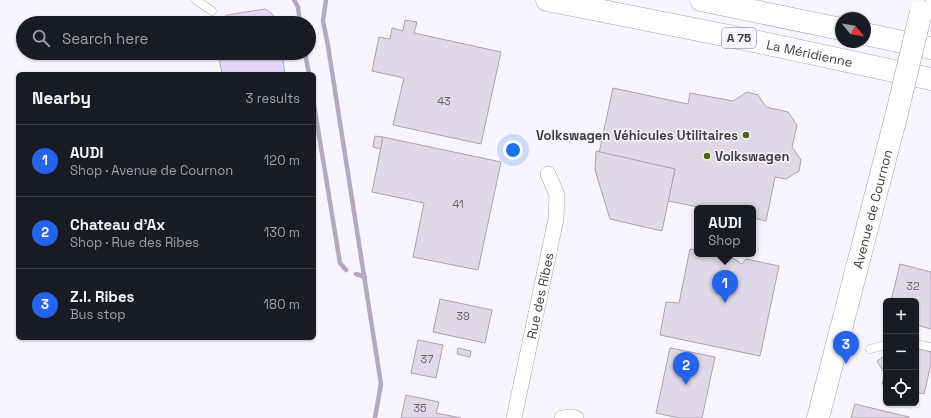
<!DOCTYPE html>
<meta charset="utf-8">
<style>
:root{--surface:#171b24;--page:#242831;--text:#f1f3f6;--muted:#9ea1a6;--line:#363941;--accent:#2563eb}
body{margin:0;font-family:"Space Grotesk",sans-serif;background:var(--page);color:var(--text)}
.controls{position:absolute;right:12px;bottom:12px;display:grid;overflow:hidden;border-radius:6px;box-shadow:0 1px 3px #0004}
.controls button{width:36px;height:36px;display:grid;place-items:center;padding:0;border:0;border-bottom:1px solid var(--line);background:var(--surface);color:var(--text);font:20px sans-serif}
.compass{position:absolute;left:835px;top:12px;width:36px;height:36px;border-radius:50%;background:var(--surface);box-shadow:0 1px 3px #0004;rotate:120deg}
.you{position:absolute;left:513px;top:150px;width:14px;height:14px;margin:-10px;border:3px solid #fff;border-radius:50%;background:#1a73e8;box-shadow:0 0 0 6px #1a73e833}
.badge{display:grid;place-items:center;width:26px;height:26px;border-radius:50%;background:var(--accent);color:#fff;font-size:13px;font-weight:700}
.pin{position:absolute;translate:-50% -33px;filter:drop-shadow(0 1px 2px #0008)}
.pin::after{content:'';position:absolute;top:21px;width:14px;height:12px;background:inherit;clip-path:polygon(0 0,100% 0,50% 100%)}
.popup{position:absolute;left:694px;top:205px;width:62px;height:52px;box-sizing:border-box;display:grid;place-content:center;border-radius:6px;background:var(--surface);filter:drop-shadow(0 1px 3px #0005);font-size:13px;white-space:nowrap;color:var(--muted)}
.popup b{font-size:15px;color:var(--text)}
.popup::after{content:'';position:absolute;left:50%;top:100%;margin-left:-8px;border:8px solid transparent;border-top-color:var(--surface)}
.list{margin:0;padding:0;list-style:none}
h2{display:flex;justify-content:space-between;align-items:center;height:52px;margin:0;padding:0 16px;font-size:17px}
h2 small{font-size:13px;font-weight:400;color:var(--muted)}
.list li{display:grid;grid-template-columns:26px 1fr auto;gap:12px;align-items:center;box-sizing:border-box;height:72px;padding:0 16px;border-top:1px solid var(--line)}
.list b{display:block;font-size:15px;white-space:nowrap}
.list p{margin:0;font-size:13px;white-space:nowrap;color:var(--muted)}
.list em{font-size:13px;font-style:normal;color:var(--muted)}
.icon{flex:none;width:22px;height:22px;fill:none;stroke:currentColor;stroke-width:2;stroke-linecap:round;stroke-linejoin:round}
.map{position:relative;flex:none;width:931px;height:418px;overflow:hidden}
.search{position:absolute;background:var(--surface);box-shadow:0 1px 3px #0004;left:16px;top:16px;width:300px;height:44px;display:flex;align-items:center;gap:10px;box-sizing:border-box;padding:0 14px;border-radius:22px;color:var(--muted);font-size:15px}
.panel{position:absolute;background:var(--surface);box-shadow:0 1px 3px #0004;left:16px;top:72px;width:300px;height:268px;border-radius:6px}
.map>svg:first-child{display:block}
</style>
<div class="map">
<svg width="931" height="418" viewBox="0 0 931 418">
<rect width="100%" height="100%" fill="#f9f5fe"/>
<g fill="#e6d7f9" stroke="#b4a8c2">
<path d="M 265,9 C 271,12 275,16 277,23 L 222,23 L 224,17 L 227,15 Z"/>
<path d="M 219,53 L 282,53 L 285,74 L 222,74 L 218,54 Z"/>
</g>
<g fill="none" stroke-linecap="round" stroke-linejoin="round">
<g stroke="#b4a8c2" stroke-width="4.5">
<path d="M 294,0 L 298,7 L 300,23"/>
<path d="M 326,0 L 323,21 L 328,46 L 381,384 L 375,418"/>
<path d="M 305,53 L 309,74"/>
<path d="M 314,105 L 340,263 L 346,270"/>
<path d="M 356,274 L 365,277"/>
</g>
</g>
<g fill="#dfd8e7" stroke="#a9a3b1">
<path d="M 405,20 L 417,22 L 414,33 L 501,52 L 481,144 L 393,125 L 404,78 L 372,71 L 379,37 L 390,39 L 392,28 L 403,31 Z"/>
<path d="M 613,88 L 688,104 L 690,93 L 733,101 L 747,92 L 758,95 L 766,107 L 788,112 L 797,125 L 792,147 L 801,160 L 799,171 L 786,179 L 775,177 L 766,221 L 753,218 L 753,208 L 703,208 L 668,201 L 675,169 L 599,153 Z"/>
<path d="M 375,136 L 383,137 L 381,149 L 373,147 Z"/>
<path d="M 383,137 L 501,162 L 478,270 L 413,257 L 424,203 L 372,192 Z"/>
<path d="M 596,151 L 675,169 L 662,231 L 610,219 L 595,170 Z"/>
<path d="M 690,249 L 697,250 L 697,254 L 716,254 L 727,262 L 731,257 L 742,264 L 745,260 L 746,259 L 779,266 L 760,356 L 660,335 L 666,302 L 679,303 Z"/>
<path d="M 900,264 L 931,272 L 931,329 L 916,325 L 916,301 L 891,301 Z"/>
<path d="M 440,299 L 492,310 L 485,343 L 433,332 Z"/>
<path d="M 418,340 L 443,345 L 436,378 L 411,373 Z"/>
<path d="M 458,348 L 471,351 L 470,357 L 457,354 Z"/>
<path d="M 670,348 L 715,357 L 702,418 L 679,418 L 656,413 Z"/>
<path d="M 916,348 L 931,352 L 931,364 L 924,394 L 916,392 Z"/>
<path d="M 886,355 L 886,385 L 882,384 L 885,374 L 877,361 Z"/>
<path d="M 406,395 L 439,402 L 436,413 L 461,418 L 401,418 Z"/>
<path d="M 855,404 L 909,417 L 909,418 L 851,418 Z"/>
</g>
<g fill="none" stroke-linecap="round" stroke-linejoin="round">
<g stroke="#a8a2b0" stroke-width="9">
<g id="lane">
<path d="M 196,0 L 212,11"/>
<path d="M 927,12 L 930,0"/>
<path d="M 916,344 L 931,347"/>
<path d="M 870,349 L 886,345"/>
</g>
</g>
<g stroke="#a8a2b0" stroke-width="16">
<g id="street">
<path id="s1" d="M 514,418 L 556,219 L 557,195 L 548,174"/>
<path d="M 562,418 L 572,417 L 576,418"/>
</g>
</g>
<g stroke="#a8a2b0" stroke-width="23">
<g id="secondary">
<path id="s2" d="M 818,418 L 897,113"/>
</g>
</g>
<g stroke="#a8a2b0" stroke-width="23">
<g id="highway">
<path id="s3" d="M 547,0 L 749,40 L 931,79"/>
<path d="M 701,0 L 841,29"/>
<path d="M 865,34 L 931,48"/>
</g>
</g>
<use href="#lane" stroke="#fff" stroke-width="8"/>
<use href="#street" stroke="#fff" stroke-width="15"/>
<use href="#secondary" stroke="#fff" stroke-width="22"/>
<use href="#highway" stroke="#fff" stroke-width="22"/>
<g stroke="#a8a2b0" stroke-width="23" stroke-linecap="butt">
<path id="secondary-bridge" d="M 897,113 L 921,12"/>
</g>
<use href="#secondary-bridge" stroke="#fff" stroke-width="22"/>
</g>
<g fill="#4c6413" stroke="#f9f5fe" stroke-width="1.5">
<circle cx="746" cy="135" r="4"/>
<circle cx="707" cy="156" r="4"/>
</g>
<g text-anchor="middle" stroke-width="3" stroke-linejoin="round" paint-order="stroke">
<g font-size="11" fill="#66626a">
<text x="444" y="105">43</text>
<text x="458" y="208">41</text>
<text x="913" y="290">32</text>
<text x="463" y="320">39</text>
<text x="427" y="363">37</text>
<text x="420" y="412">35</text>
</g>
<rect fill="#f9f5fe" stroke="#76737a" stroke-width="1" x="722" y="28" width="34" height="20" rx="3"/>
<g font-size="12" font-weight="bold" fill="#3e3b41">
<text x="739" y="42">A 75</text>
</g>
<g font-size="13" fill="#3e3b41" stroke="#f9f5fe">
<text dy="5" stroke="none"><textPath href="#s3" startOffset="268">La Méridienne</textPath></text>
<text dy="5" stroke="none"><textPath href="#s2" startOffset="216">Avenue de Cournon</textPath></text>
<text dy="5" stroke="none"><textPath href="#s1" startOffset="125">Rue des Ribes</textPath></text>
</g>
<g font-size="13" font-weight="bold" fill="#3e3b41" stroke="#f9f5fe" text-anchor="end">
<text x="738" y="140">Volkswagen Véhicules Utilitaires</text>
<text x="715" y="161" text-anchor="start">Volkswagen</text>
</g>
</g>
</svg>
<div class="controls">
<button>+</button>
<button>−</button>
<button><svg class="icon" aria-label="locate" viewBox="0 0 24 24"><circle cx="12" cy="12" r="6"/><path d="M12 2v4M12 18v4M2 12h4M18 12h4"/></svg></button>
</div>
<svg class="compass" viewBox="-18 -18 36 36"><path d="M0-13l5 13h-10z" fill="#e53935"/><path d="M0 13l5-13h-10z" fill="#9ea1a6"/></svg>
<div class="you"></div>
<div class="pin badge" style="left:725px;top:303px">1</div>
<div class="popup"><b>AUDI</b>Shop</div>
<div class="pin badge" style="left:686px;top:385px">2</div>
<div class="pin badge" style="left:846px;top:364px">3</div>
<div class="search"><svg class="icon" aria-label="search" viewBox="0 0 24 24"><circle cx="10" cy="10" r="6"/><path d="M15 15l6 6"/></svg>Search here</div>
<section class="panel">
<h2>Nearby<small>3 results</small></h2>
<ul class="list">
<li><span class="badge">1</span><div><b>AUDI</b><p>Shop · Avenue de Cournon</p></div><em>120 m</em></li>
<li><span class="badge">2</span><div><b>Chateau d'Ax</b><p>Shop · Rue des Ribes</p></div><em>130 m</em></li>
<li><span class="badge">3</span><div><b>Z.I. Ribes</b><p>Bus stop</p></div><em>180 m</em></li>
</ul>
</section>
</div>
